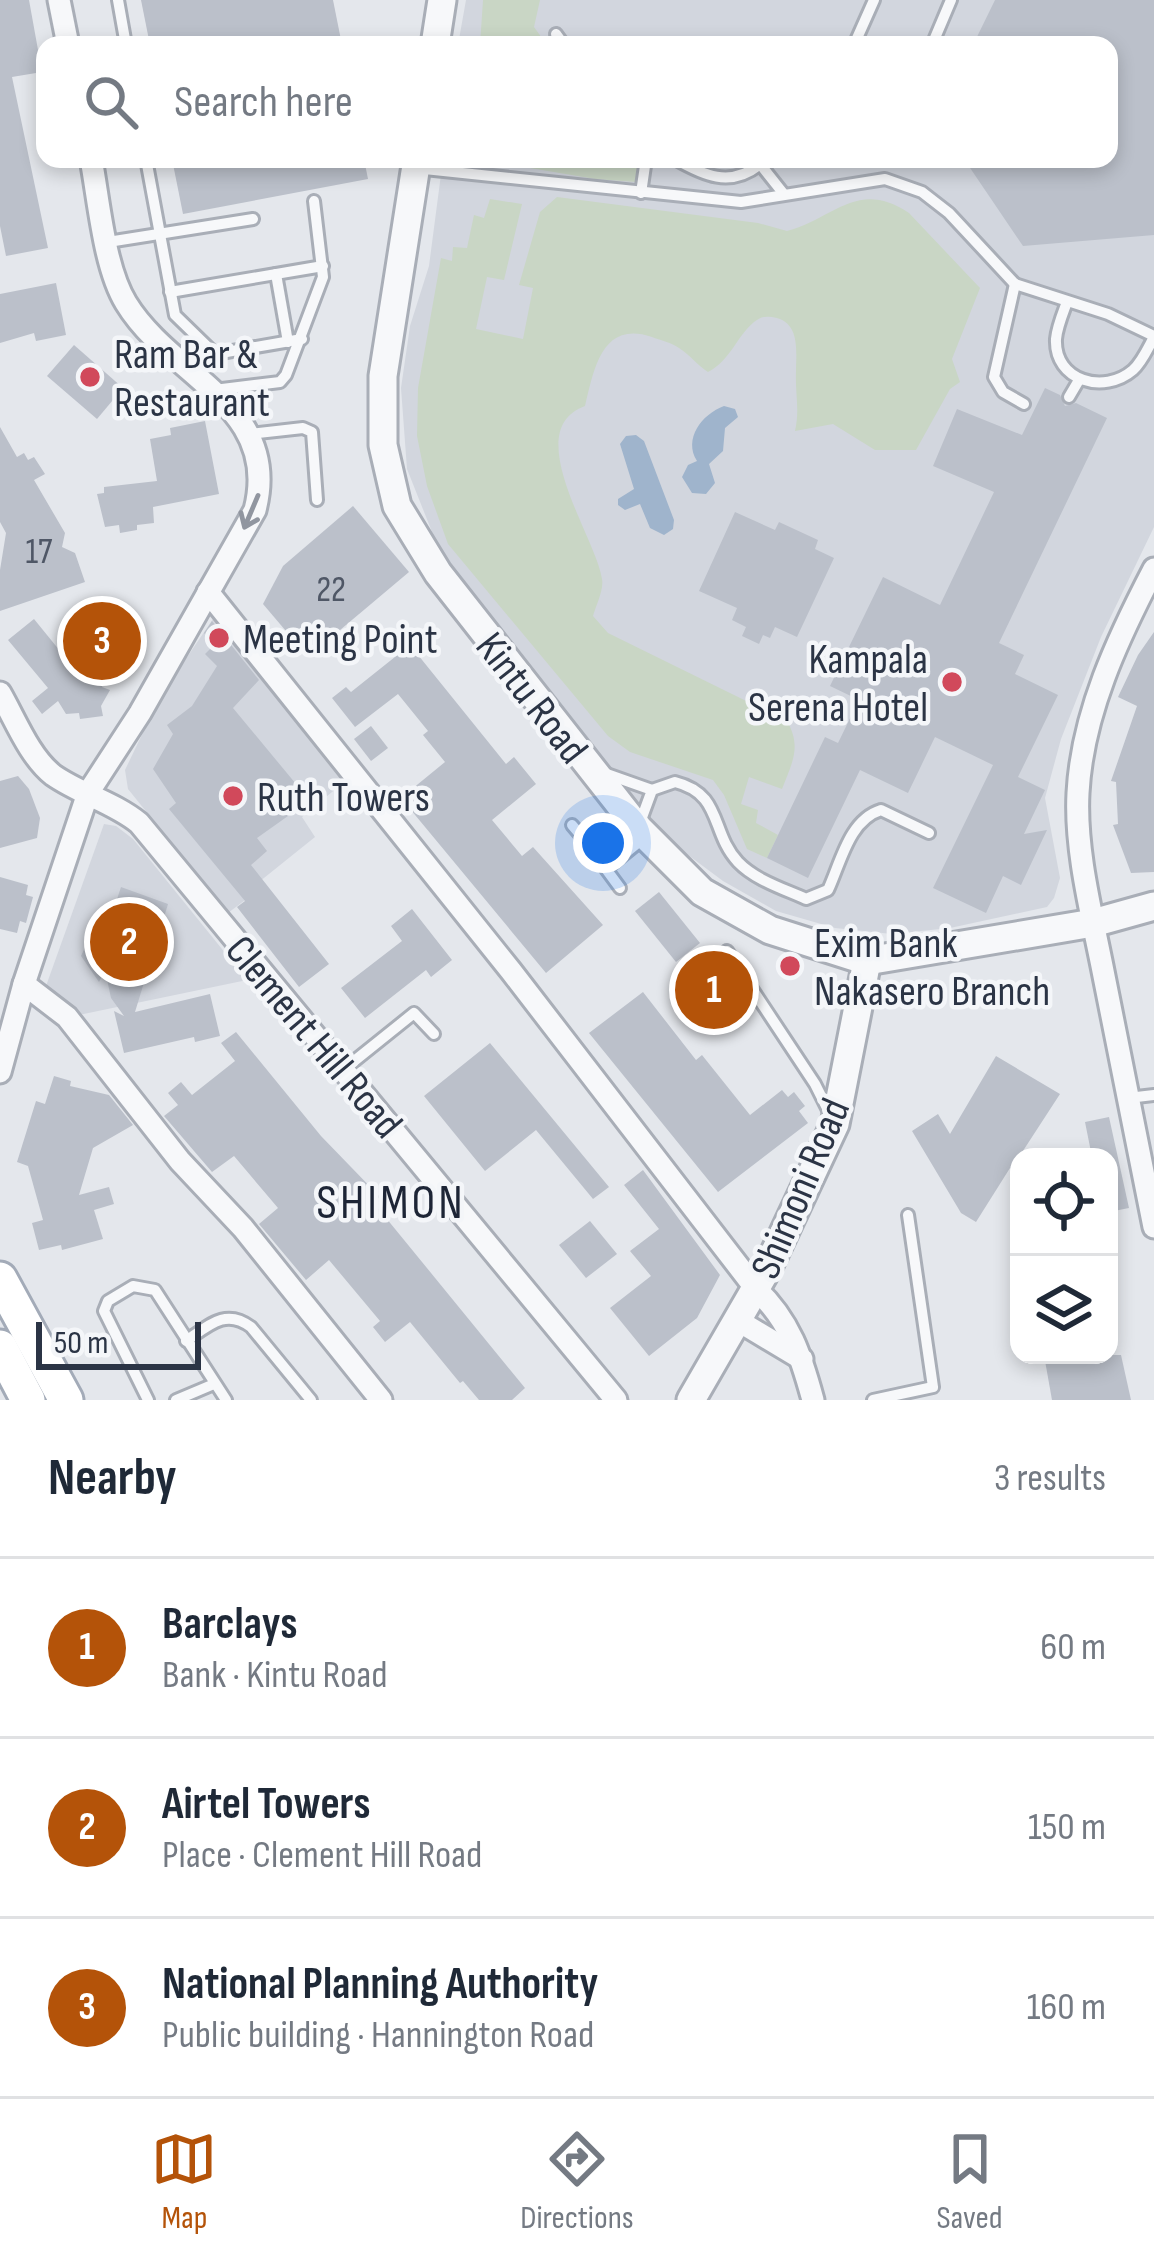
<!DOCTYPE html>
<meta charset="utf-8">
<style>
:root{--surface:#fff;--page:#f6f6f7;--text:#1f2937;--muted:#747a83;--line:#e0e1e3;--accent:#b45309}
body{margin:0;font-family:"Sofia Sans Condensed",sans-serif;background:var(--page);color:var(--text)}
.controls{position:absolute;right:36px;bottom:36px;display:grid;overflow:hidden;border-radius:24px;box-shadow:0 6px 18px #0003}
.controls button{width:108px;height:108px;display:grid;place-items:center;padding:0;border:0;border-bottom:3px solid var(--line);background:var(--surface);color:var(--text);font:60px sans-serif}
.scale{position:absolute;left:36px;bottom:30px;width:165px;box-sizing:border-box;padding-left:12px;border:6px solid #2b3445;border-top:0;font-size:33px;line-height:42px;white-space:nowrap;color:#2b3445;-webkit-text-stroke:9px #f4f6f9;paint-order:stroke}
.you{position:absolute;left:603px;top:843px;width:42px;height:42px;margin:-30px;border:9px solid #fff;border-radius:50%;background:#1a73e8;box-shadow:0 0 0 18px #1a73e833}
.badge{display:grid;place-items:center;width:78px;height:78px;border-radius:50%;background:var(--accent);color:#fff;font-size:39px;font-weight:700}
.pin{position:absolute;translate:-50% -50%;border:6px solid #fff;box-shadow:0 3px 12px #0006}
.list{margin:0;padding:0;list-style:none}
h2{display:flex;justify-content:space-between;align-items:center;height:156px;margin:0;padding:0 48px;font-size:51px}
h2 small{font-size:39px;font-weight:400;color:var(--muted)}
.list li{display:grid;grid-template-columns:78px 1fr auto;gap:36px;align-items:center;box-sizing:border-box;height:180px;padding:0 48px;border-top:3px solid var(--line)}
.list b{display:block;font-size:45px;white-space:nowrap}
.list p{margin:0;font-size:39px;white-space:nowrap;color:var(--muted)}
.list em{font-size:39px;font-style:normal;color:var(--muted)}
.icon{flex:none;width:66px;height:66px;fill:none;stroke:currentColor;stroke-width:2;stroke-linecap:round;stroke-linejoin:round}
.map{position:relative;flex:none;width:1154px;height:1400px;overflow:hidden}
.search{position:absolute;background:var(--surface);box-shadow:0 6px 18px #0003;left:36px;right:36px;top:36px;height:132px;display:flex;align-items:center;gap:30px;box-sizing:border-box;padding:0 42px;border-radius:24px;color:var(--muted);font-size:45px}
.sheet{height:696px;background:var(--surface)}
nav{display:flex;justify-content:space-around;align-items:center;box-sizing:border-box;height:168px;border-top:3px solid var(--line);background:var(--surface);font-size:33px;color:var(--muted)}
nav a{display:grid;justify-items:center;gap:6px}
nav .on{color:var(--accent)}
.map>svg:first-child{display:block}
</style>
<div class="map">
<svg width="1154" height="1400" viewBox="0 0 1154 1400">
<rect width="100%" height="100%" fill="#e4e7ec"/>
<g fill="#d2d6de">
<path d="M 466,0 L 1154,0 L 1154,527 L 1101,637 L 1061,739 L 1045,798 L 1060,878 L 1054,898 L 1047,907 L 950,928 L 892,934 L 835,928 L 776,911 L 723,881 L 672,843 L 597,753 L 438,547 L 407,469 L 401,388 L 410,326 L 429,266 L 443,159 L 1109,159 L 1109,45 L 458,45 Z"/>
<path d="M 215,616 L 344,782 L 302,817 L 315,837 L 254,886 L 257,891 L 228,913 L 128,789 L 125,770 L 160,697 Z"/>
<path d="M 104,824 L 116,826 L 133,839 L 247,980 L 74,1016 L 46,986 Z"/>
</g>
<g fill="#c9d6c5">
<path d="M 483,0 L 540,0 L 534,27 L 547,45 L 480,45 Z"/>
<path d="M 507,159 L 638,159 L 636,182 L 595,179 L 507,164 Z"/>
<path d="M 557,197 L 758,223 L 787,231 C 833,219 858,178 909,213 L 980,288 L 952,359 L 960,382 L 950,389 L 916,450 L 875,450 L 833,424 L 795,431 C 800,410 795,393 796,372 C 796,351 801,321 772,317 C 764,316 760,317 754,322 C 736,337 731,360 708,372 C 697,365 690,355 679,348 C 672,343 660,340 652,337 C 602,320 594,369 585,406 C 519,430 596,537 602,579 C 604,590 596,605 593,616 L 608,633 L 787,721 C 802,747 792,763 782,789 L 749,777 L 741,804 L 758,810 L 756,823 L 778,835 L 767,858 L 747,849 L 724,795 L 713,780 L 630,752 L 608,736 L 448,544 L 427,486 L 417,436 L 418,388 L 441,258 L 452,261 L 453,247 L 467,248 L 474,215 L 484,218 L 490,199 L 522,204 L 504,280 L 487,277 L 476,329 L 523,339 L 533,288 L 519,285 L 540,212 Z"/>
</g>
<g fill="#9fb4cc">
<path d="M 724,406 L 735,409 L 738,417 L 725,428 L 723,451 L 709,464 L 715,483 L 706,494 L 692,493 L 682,477 L 688,465 L 697,461 C 683,439 702,414 724,406 Z"/>
<path d="M 636,435 L 644,441 L 674,520 L 673,529 L 664,535 L 650,528 L 640,504 L 625,510 L 618,505 L 618,499 L 634,489 L 620,444 L 626,436 Z"/>
</g>
<g fill="#bbc0ca">
<path d="M 0,0 L 29,0 L 42,72 L 12,77 L 48,248 L 6,256 L 0,226 Z"/>
<path d="M 141,0 L 333,0 L 342,45 L 150,45 Z"/>
<path d="M 995,0 L 1154,0 L 1154,235 L 1023,246 L 964,159 L 1109,159 L 1109,45 L 973,45 Z"/>
<path d="M 172,159 L 364,159 L 368,179 L 183,214 Z"/>
<path d="M 56,283 L 66,335 L 36,341 L 34,333 L 0,343 L 0,294 Z"/>
<path d="M 74,345 L 123,388 L 97,419 L 47,376 Z"/>
<path d="M 1045,388 L 1060,395 L 1065,406 L 1076,403 L 1107,418 L 999,643 L 1024,655 L 1015,674 L 1058,695 L 1018,777 L 1045,790 L 1024,834 L 1047,830 L 1021,885 L 1003,876 L 986,913 L 933,888 L 993,765 L 935,737 L 908,793 L 860,770 L 808,878 L 767,858 L 825,737 L 838,743 L 859,700 L 830,686 L 883,577 L 940,605 L 994,492 L 933,466 L 957,409 L 1022,435 Z"/>
<path d="M 205,421 L 219,494 L 153,507 L 154,523 L 137,525 L 137,530 L 120,533 L 119,525 L 105,527 L 97,494 L 104,493 L 104,487 L 157,481 L 150,439 L 171,435 L 170,428 Z"/>
<path d="M 0,427 L 17,457 L 24,453 L 28,460 L 34,457 L 45,474 L 34,480 L 65,533 L 62,547 L 75,553 L 85,582 L 0,611 L 0,570 L 6,533 L 0,522 Z"/>
<path d="M 353,506 L 409,572 L 308,657 L 263,604 L 283,566 Z"/>
<path d="M 735,512 L 775,530 L 779,522 L 818,540 L 815,549 L 834,558 L 797,637 L 775,627 L 770,638 L 763,635 L 759,644 L 742,636 L 746,627 L 732,620 L 737,608 L 699,591 Z"/>
<path d="M 95,613 L 126,625 L 102,687 L 110,690 L 101,706 L 103,716 L 80,719 L 79,713 L 66,714 L 58,701 L 42,714 L 32,701 L 48,688 L 8,640 L 34,619 L 73,667 Z"/>
<path d="M 212,621 L 259,680 L 233,708 L 296,784 L 292,786 L 302,796 L 284,812 L 288,816 L 257,838 L 267,851 L 251,865 L 329,964 L 299,987 L 237,907 L 245,901 L 169,809 L 176,803 L 153,769 L 173,734 L 167,725 L 192,706 L 217,666 L 205,654 L 214,645 L 204,633 Z"/>
<path d="M 1154,632 L 1154,872 L 1131,873 L 1113,825 L 1118,824 L 1116,782 L 1111,781 L 1137,706 L 1118,697 L 1138,655 Z"/>
<path d="M 410,645 L 506,764 L 514,757 L 536,784 L 492,820 L 522,856 L 533,847 L 603,925 L 546,973 L 401,798 L 445,762 L 423,735 L 428,731 L 398,694 L 355,727 L 332,698 L 346,687 L 351,692 Z"/>
<path d="M 371,726 L 388,748 L 371,761 L 354,739 Z"/>
<path d="M 18,776 L 29,789 L 40,818 L 37,838 L 0,848 L 0,781 Z"/>
<path d="M 0,877 L 28,885 L 26,895 L 33,897 L 26,923 L 20,921 L 17,933 L 0,929 Z"/>
<path d="M 121,887 L 168,904 L 135,1012 L 210,994 L 220,1036 L 195,1042 L 194,1037 L 124,1053 L 114,1011 L 124,1016 L 111,998 L 105,970 L 99,982 L 81,956 L 87,943 L 104,939 Z"/>
<path d="M 659,892 L 700,943 L 676,962 L 635,911 Z"/>
<path d="M 412,909 L 452,960 L 431,977 L 426,970 L 365,1018 L 341,988 L 402,941 L 391,926 Z"/>
<path d="M 643,992 L 696,1060 L 702,1055 L 750,1115 L 782,1090 L 788,1097 L 794,1092 L 805,1106 L 799,1111 L 808,1123 L 718,1192 L 589,1033 Z"/>
<path d="M 236,1032 L 321,1136 L 380,1197 L 373,1202 L 525,1388 L 512,1400 L 479,1400 L 463,1381 L 460,1383 L 410,1322 L 385,1342 L 373,1327 L 380,1321 L 329,1260 L 306,1280 L 259,1224 L 278,1208 L 234,1156 L 212,1172 L 164,1116 L 178,1105 L 168,1093 L 181,1082 L 192,1095 L 235,1061 L 221,1043 Z"/>
<path d="M 490,1043 L 609,1187 L 593,1199 L 536,1130 L 485,1171 L 424,1096 Z"/>
<path d="M 996,1056 L 1060,1094 L 1019,1157 L 1019,1173 L 1010,1168 L 976,1222 L 961,1213 L 912,1131 L 938,1114 L 950,1134 Z"/>
<path d="M 54,1076 L 71,1081 L 70,1086 L 109,1095 L 133,1125 L 93,1148 L 79,1195 L 109,1187 L 114,1204 L 94,1210 L 103,1239 L 62,1250 L 61,1245 L 39,1250 L 32,1223 L 43,1220 L 28,1166 L 17,1162 L 36,1101 L 45,1104 Z"/>
<path d="M 1109,1117 L 1129,1208 L 1109,1212 L 1109,1157 L 1092,1157 L 1085,1122 Z"/>
<path d="M 643,1170 L 720,1275 L 697,1318 L 649,1356 L 610,1308 L 651,1276 L 630,1251 L 659,1229 L 624,1185 Z"/>
<path d="M 590,1221 L 617,1254 L 586,1278 L 559,1245 Z"/>
<path d="M 1044,1355 L 1121,1355 L 1131,1400 L 1052,1400 Z"/>
</g>
<g fill="none" stroke-linecap="round" stroke-linejoin="round">
<g stroke="#a9aeb7" stroke-width="16">
<g id="service">
<path d="M 118,0 L 126,45"/>
<path d="M 556,34 L 564,45"/>
<path d="M 854,45 L 874,0"/>
<path d="M 932,45 L 951,0"/>
<path d="M 146,159 L 175,315 L 215,354 L 302,339"/>
<path d="M 675,159 C 703,175 730,188 759,165"/>
<path d="M 756,159 L 783,193"/>
<path d="M 415,168 L 741,202 L 885,179 L 922,192 L 949,213 L 1015,284"/>
<path d="M 641,193 L 646,159"/>
<path d="M 108,242 L 253,219"/>
<path d="M 276,274 L 288,342"/>
<path d="M 170,292 L 323,266"/>
<path d="M 1067,302 C 1063,313 1057,327 1056,339 C 1054,381 1104,395 1133,370 C 1142,362 1148,348 1154,337"/>
<path d="M 214,390 L 280,382 L 286,375 L 323,277 L 314,201"/>
<path d="M 1069,397 L 1079,380"/>
<path d="M 1024,404 L 1003,392 L 994,377 L 1015,284 L 1108,314 L 1154,336"/>
<path d="M 250,434 L 303,428 L 312,432 L 317,500"/>
<path d="M 604,773 L 652,790 L 641,820"/>
<path d="M 652,790 L 675,782 C 723,794 710,832 738,862 C 755,880 784,889 806,899 L 828,890 C 841,862 849,820 881,810 L 929,833"/>
<path d="M 572,825 L 589,845 L 623,815"/>
<path d="M 620,888 L 606,869 L 644,838"/>
<path d="M 727,951 L 815,1084 L 831,1116"/>
<path d="M 343,1070 L 414,1013 L 434,1034"/>
<path d="M 1128,1098 L 1154,1095"/>
<path d="M 186,1341 C 209,1325 226,1308 251,1327 L 311,1400"/>
<path d="M 148,1400 L 104,1311 L 108,1301 L 133,1286 L 155,1290 L 226,1400"/>
<path d="M 176,1400 L 214,1384"/>
<path d="M 873,1400 L 933,1387 L 908,1215"/>
</g>
</g>
<g stroke="#a9aeb7" stroke-width="27">
<g id="minor">
<path d="M 59,0 L 68,45"/>
<path d="M 1154,569 C 1118,638 1082,714 1078,793 C 1075,849 1091,911 1102,966 C 1119,1053 1137,1140 1154,1227"/>
<path d="M 208,592 L 511,971 L 756,1289 C 790,1321 801,1356 813,1400"/>
<path d="M 0,693 C 15,719 29,756 53,775 C 80,794 113,802 139,823 L 616,1400"/>
<path d="M 24,984 L 67,1017 L 180,1161 L 243,1228 L 381,1400"/>
<path d="M 0,1072 L 24,984 L 88,793 L 140,713 L 255,510 C 282,406 171,377 126,303 C 104,267 99,201 91,159"/>
<path d="M 737,1320 L 802,1359"/>
</g>
</g>
<g stroke="#a9aeb7" stroke-width="33">
<g id="tertiary">
<path d="M 435,45 L 442,0"/>
<path d="M 417,159 L 383,376 L 383,445 L 397,506 L 438,573 L 639,829 L 702,892 L 770,930 L 867,961 L 1093,923 L 1154,906"/>
<path d="M 691,1400 L 768,1267 L 835,1124 L 867,961"/>
</g>
</g>
<g stroke="#a3abb8" stroke-width="39">
<g id="primary">
<path d="M 0,1279 L 66,1400"/>
<path d="M 0,1347 L 28,1400"/>
</g>
</g>
<use href="#service" stroke="#f7f8fa" stroke-width="10"/>
<use href="#minor" stroke="#f7f8fa" stroke-width="21"/>
<use href="#tertiary" stroke="#f7f8fa" stroke-width="27"/>
<use href="#primary" stroke="#fff" stroke-width="33"/>
</g>
<defs><path id="oneway-shaft" d="M-6 0H5M1.5-3L5.5 0L1.5 3" fill="none" stroke-width="1.6" stroke-linecap="round" stroke-linejoin="round" transform="scale(3)"/></defs>
<use stroke="#9196a0" href="#oneway-shaft" transform="translate(251 512) rotate(113)"/>
<g fill="#d1495b" stroke="#f4f6f9" stroke-width="4.5">
<circle cx="90" cy="377" r="12"/>
<circle cx="219" cy="638" r="12"/>
<circle cx="952" cy="682" r="12"/>
<circle cx="233" cy="796" r="12"/>
<circle cx="790" cy="966" r="12"/>
</g>
<g text-anchor="middle" stroke-width="9" stroke-linejoin="round" paint-order="stroke">
<g font-size="36" fill="#4f5766">
<text x="39" y="563">17</text>
<text x="331" y="601">22</text>
</g>
<g font-size="42" fill="#2b3445" stroke="#f4f6f9" text-anchor="start">
<text x="114" y="368">Ram Bar &amp;<tspan x="114" dy="48">Restaurant</tspan></text>
<text x="243" y="653">Meeting Point</text>
<text x="928" y="673" text-anchor="end">Kampala<tspan x="928" dy="48">Serena Hotel</tspan></text>
<text x="257" y="811">Ruth Towers</text>
<text x="814" y="957">Exim Bank<tspan x="814" dy="48">Nakasero Branch</tspan></text>
</g>
<g font-size="42" fill="#2b3445" stroke="#f4f6f9">
<text transform="translate(533 697) rotate(52)" y="15">Kintu Road</text>
<text transform="translate(315 1036) rotate(50)" y="15">Clement Hill Road</text>
<text transform="translate(799 1188) rotate(-67)" y="15">Shimoni Road</text>
</g>
<g font-size="48" letter-spacing="3" fill="#1d2536" stroke="#f4f6f9">
<text x="391" y="1218">SHIMON</text>
</g>
</g>
</svg>
<div class="controls">
<button><svg class="icon" aria-label="locate" viewBox="0 0 24 24"><circle cx="12" cy="12" r="6"/><path d="M12 2v4M12 18v4M2 12h4M18 12h4"/></svg></button>
<button><svg class="icon" aria-label="layers" viewBox="0 0 24 24"><path d="M12 4l9 5-9 5-9-5zM3 14l9 5 9-5"/></svg></button>
</div>
<div class="scale">50 m</div>
<div class="you"></div>
<div class="pin badge" style="left:714px;top:990px">1</div>
<div class="pin badge" style="left:129px;top:942px">2</div>
<div class="pin badge" style="left:102px;top:641px">3</div>
<div class="search"><svg class="icon" aria-label="search" viewBox="0 0 24 24"><circle cx="10" cy="10" r="6"/><path d="M15 15l6 6"/></svg>Search here</div>
</div>
<section class="sheet">
<h2>Nearby<small>3 results</small></h2>
<ul class="list">
<li><span class="badge">1</span><div><b>Barclays</b><p>Bank · Kintu Road</p></div><em>60 m</em></li>
<li><span class="badge">2</span><div><b>Airtel Towers</b><p>Place · Clement Hill Road</p></div><em>150 m</em></li>
<li><span class="badge">3</span><div><b>National Planning Authority</b><p>Public building · Hannington Road</p></div><em>160 m</em></li>
</ul>
</section>
<nav>
<a class="on"><svg class="icon" aria-label="map" viewBox="0 0 24 24"><path d="M3 6l6-2 6 2 6-2v14l-6 2-6-2-6 2zM9 4v14M15 6v14"/></svg>Map</a>
<a><svg class="icon" aria-label="directions" viewBox="0 0 24 24"><path d="M12 3l9 9-9 9-9-9zM9 14v-3h6M13 9l2 2-2 2"/></svg>Directions</a>
<a><svg class="icon" aria-label="saved" viewBox="0 0 24 24"><path d="M7 4h10v16l-5-4-5 4z"/></svg>Saved</a>
</nav>
